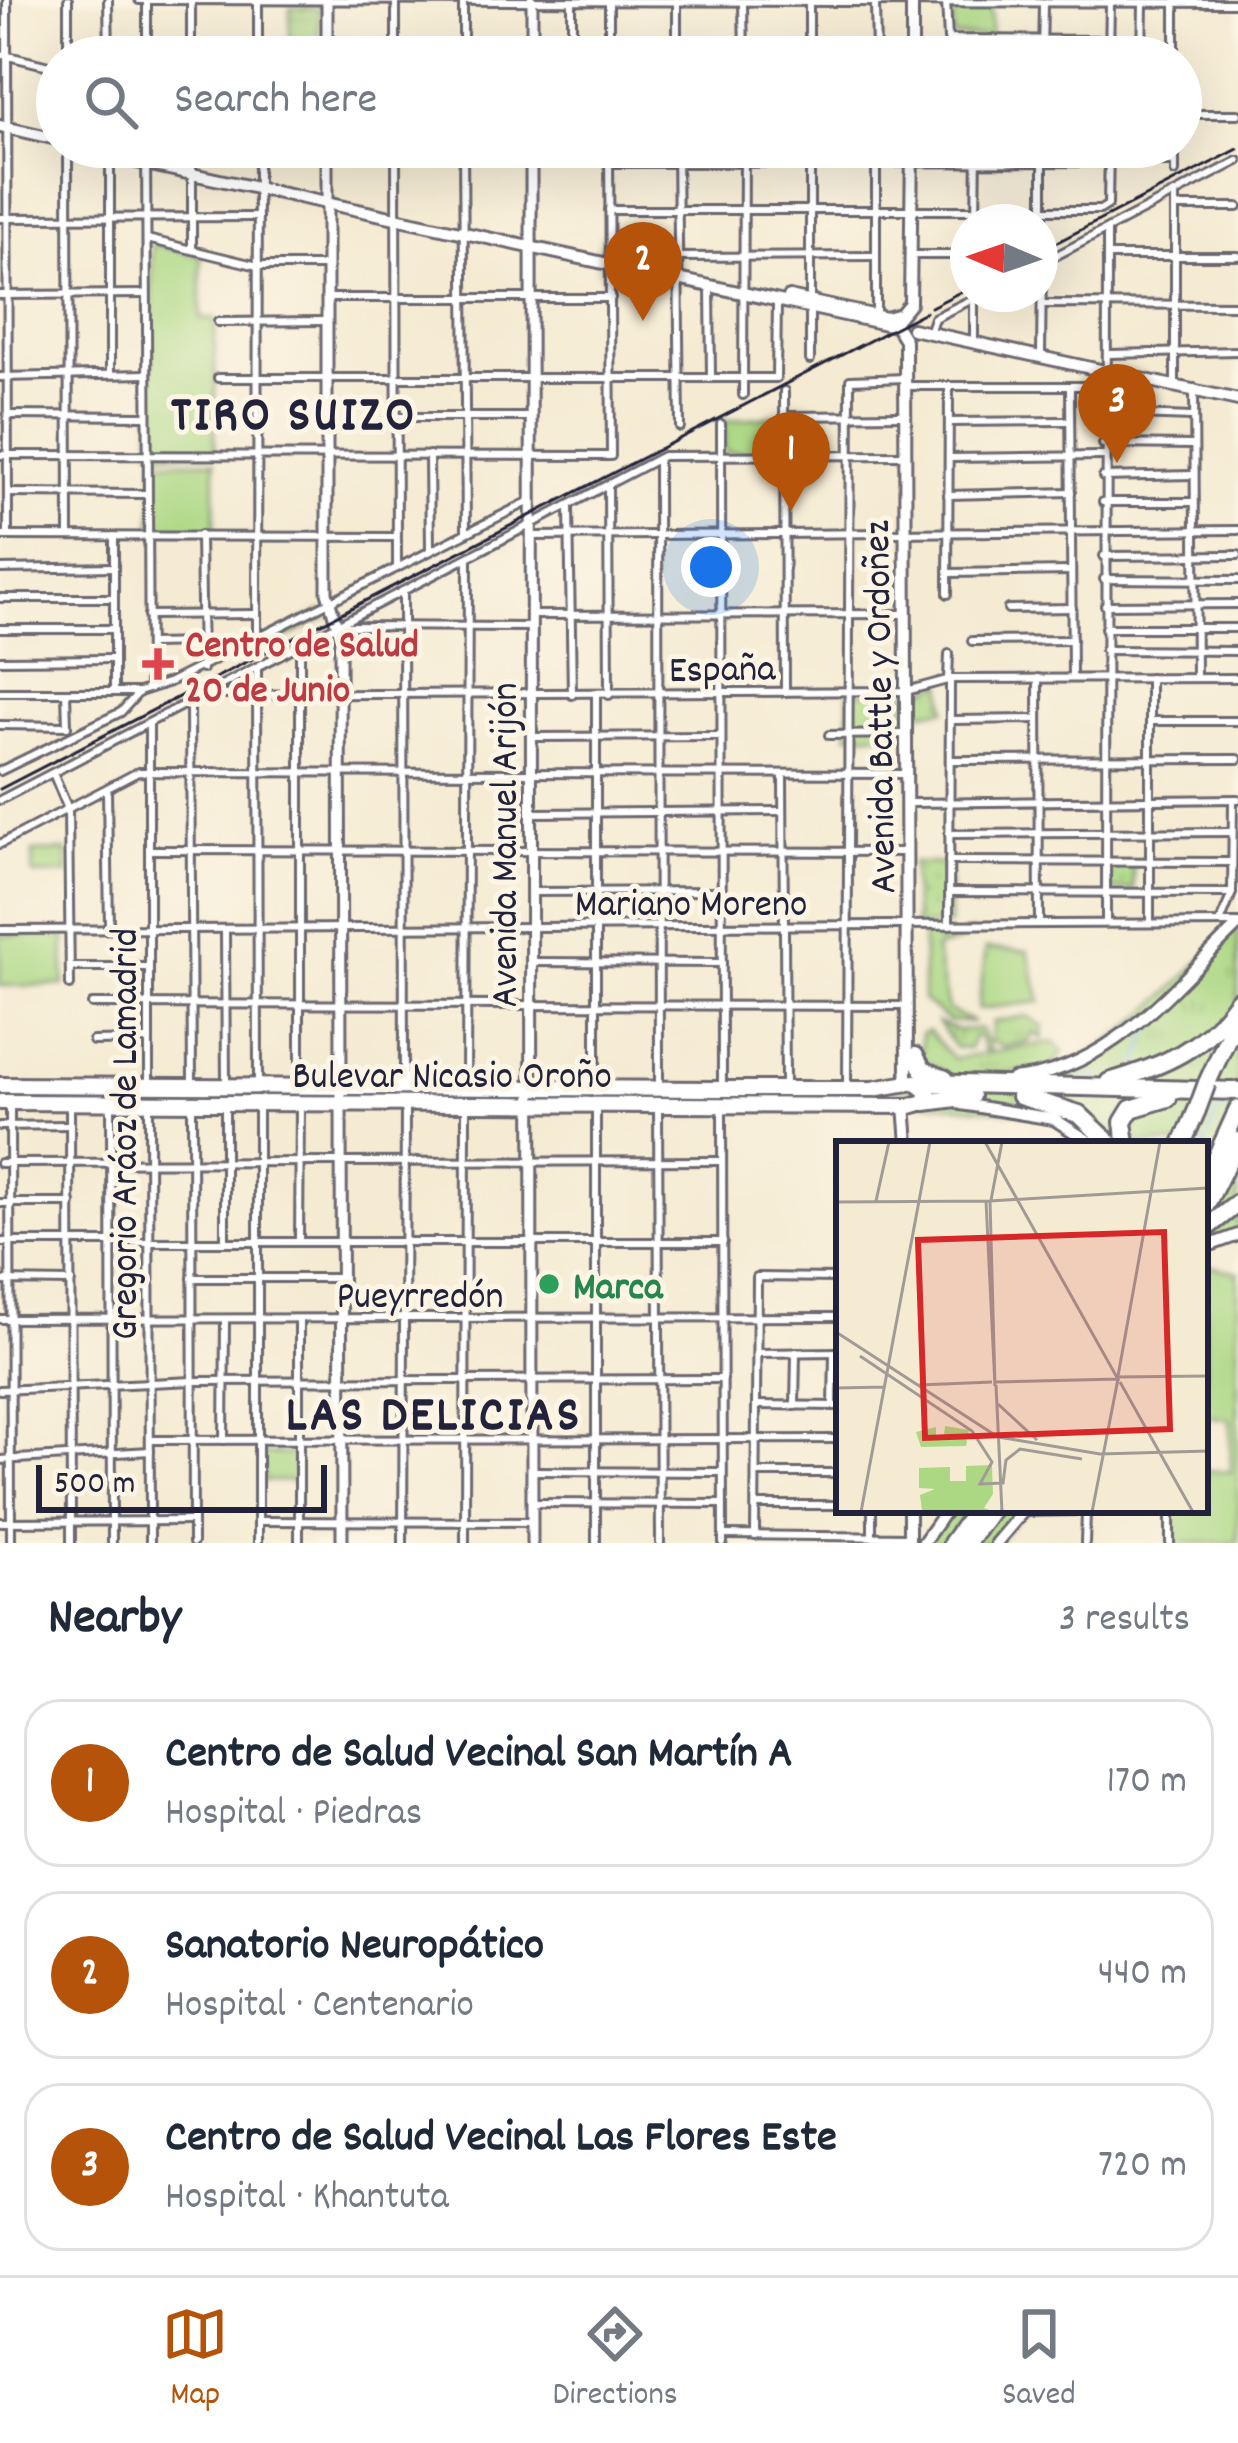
<!DOCTYPE html>
<meta charset="utf-8">
<style>
:root{--surface:#fff;--page:#f2f2f3;--text:#1f2937;--muted:#747a83;--line:#e0e1e3;--accent:#b45309}
body{margin:0;font-family:Dekko,sans-serif;background:var(--page);color:var(--text)}
.compass{position:absolute;left:950px;top:204px;width:108px;height:108px;border-radius:50%;background:var(--surface);box-shadow:0 12px 48px #0002;rotate:272deg}
.scale{position:absolute;left:36px;bottom:30px;width:291px;box-sizing:border-box;padding-left:12px;border:6px solid #22223b;border-top:0;font-size:33px;line-height:42px;white-space:nowrap;color:#22223b;-webkit-text-stroke:9px #fcf5e5;paint-order:stroke}
.you{position:absolute;left:711px;top:567px;width:42px;height:42px;margin:-30px;border:9px solid #fff;border-radius:50%;background:#1a73e8;box-shadow:0 0 0 18px #1a73e833}
.badge{display:grid;place-items:center;width:78px;height:78px;border-radius:50%;background:var(--accent);color:#fff;font-size:39px;font-weight:700}
.pin{position:absolute;translate:-50% -99px;filter:drop-shadow(0 3px 6px #0008)}
.pin::after{content:'';position:absolute;top:63px;width:42px;height:36px;background:inherit;clip-path:polygon(0 0,100% 0,50% 100%)}
.list{margin:0;padding:0;list-style:none}
h2{display:flex;justify-content:space-between;align-items:center;height:156px;margin:0;padding:0 48px;font-size:51px}
h2 small{font-size:39px;font-weight:400;color:var(--muted)}
.list li{display:grid;grid-template-columns:78px 1fr auto;gap:36px;align-items:center;box-sizing:border-box;height:168px;margin:0 24px 24px;padding:0 24px;border:3px solid var(--line);border-radius:36px}
.list b{display:block;font-size:45px;white-space:nowrap}
.list p{margin:0;font-size:39px;white-space:nowrap;color:var(--muted)}
.list em{font-size:39px;font-style:normal;color:var(--muted)}
.icon{flex:none;width:66px;height:66px;fill:none;stroke:currentColor;stroke-width:2;stroke-linecap:round;stroke-linejoin:round}
.map{position:relative;flex:none;width:1238px;height:1543px;overflow:hidden}
.search{position:absolute;background:var(--surface);box-shadow:0 12px 48px #0002;left:36px;right:36px;top:36px;height:132px;display:flex;align-items:center;gap:30px;box-sizing:border-box;padding:0 42px;border-radius:66px;color:var(--muted);font-size:45px}
.sheet{height:732px;background:var(--surface)}
nav{display:flex;justify-content:space-around;align-items:center;box-sizing:border-box;height:168px;border-top:3px solid var(--line);background:var(--surface);font-size:33px;color:var(--muted)}
nav a{display:grid;justify-items:center;gap:6px}
nav .on{color:var(--accent)}
.map>svg:first-child{display:block}
</style>
<div class="map">
<svg width="1238" height="1543" viewBox="0 0 1238 1543">
<defs>
<pattern id="grass-tufts" width="24" height="20" patternUnits="userSpaceOnUse" patternTransform="scale(3)"><rect width="24" height="20" fill="#acd884"/><path d="M3 7l-1-3M5 7V3M7 7l1-3M15 17l-1-3M17 17v-4M19 17l1-3" fill="none" stroke="#94b973"/></pattern>
<pattern id="park-dots" width="8" height="8" patternUnits="userSpaceOnUse" patternTransform="scale(3)"><rect width="8" height="8" fill="#acd884"/><path d="M2 2h.1M6 6h.1" fill="none" stroke="#94b973" stroke-width="1.8" stroke-linecap="round"/></pattern>
</defs>
<rect width="100%" height="100%" fill="#fcf5e5"/>
<filter id="ink" filterUnits="userSpaceOnUse"><feTurbulence type="fractalNoise" baseFrequency=".00833" numOctaves="2"/><feDisplacementMap in="SourceGraphic" scale="24" xChannelSelector="R" yChannelSelector="G"/><feConvolveMatrix kernelMatrix="1 2 1 2 8 2 1 2 1" color-interpolation-filters="sRGB"/></filter>
<filter id="wash" filterUnits="userSpaceOnUse"><feTurbulence type="fractalNoise" baseFrequency=".004" numOctaves="4" result="noise"/><feDisplacementMap in="SourceGraphic" scale="48" xChannelSelector="R" yChannelSelector="G"/><feGaussianBlur stdDeviation="2.7" result="paint"/><feColorMatrix in="noise" values="0 0 0 0 0 0 0 0 0 0 0 0 0 0 0 0 0 1.4 0 .05"/><feComposite in="paint" operator="in"/></filter>
<g filter="url(#wash)">
<rect width="100%" height="100%" fill="#f5ebd3"/>
<g fill="url(#grass-tufts)" stroke="#677d60" stroke-width="3">
<rect x="290" y="8" width="29" height="34"/>
<path d="M 906,691 L 906,734 L 848,734 L 849,692 Z"/>
<path d="M 1238,925 L 1238,1235 L 1205,1247 L 1205,1144 L 1093,1144 L 1039,1114 L 899,1100 L 900,1090 C 945,1082 995,1087 1039,1075 C 1120,1054 1179,980 1238,925 Z"/>
<path d="M 923,932 L 936,932 L 938,942 L 970,932 L 962,941 L 935,949 L 948,1010 L 974,1022 L 948,1021 L 923,1000 Z"/>
<path d="M 1027,1016 L 1044,1027 L 1042,1039 L 1034,1032 L 1029,1042 L 1003,1047 L 990,1041 L 993,1022 Z"/>
<path d="M 938,1023 L 958,1030 L 981,1029 L 990,1050 L 983,1050 L 980,1037 L 974,1036 L 969,1049 L 955,1048 Z"/>
<path d="M 928,1031 L 953,1059 L 1054,1042 L 1063,1052 L 1052,1068 L 954,1078 L 921,1059 L 921,1034 Z"/>
<path d="M 946,1510 L 1024,1510 L 996,1543 L 923,1543 Z"/>
</g>
<g fill="url(#park-dots)" stroke="#677d60" stroke-width="3">
<path d="M 322,611 L 327,617 L 260,651 L 259,644 Z"/>
<path d="M 943,683 L 946,709 L 913,713 L 915,691 Z"/>
<path d="M 912,863 L 949,864 L 949,925 L 915,926 Z"/>
<rect x="1109" y="866" width="24" height="24"/>
<path d="M 895,1091 L 895,1101 L 727,1101 L 726,1097 Z"/>
</g>
<g fill="#acd884" stroke="#677d60" stroke-width="3">
<rect x="953" y="6" width="38" height="31"/>
<path d="M 152,244 L 201,256 L 201,319 L 215,319 L 215,453 L 156,453 L 151,448 Z"/>
<path d="M 780,415 L 780,452 L 725,452 L 726,421 Z"/>
<path d="M 155,461 L 215,461 L 215,532 L 152,529 Z"/>
<path d="M 67,851 L 68,874 L 33,875 L 33,852 Z"/>
<path d="M 0,935 L 65,936 L 64,985 L 0,986 Z"/>
<path d="M 986,949 L 1028,951 L 1041,1002 L 978,1009 Z"/>
<path d="M 1205,1265 L 1238,1272 L 1238,1543 L 1174,1543 L 1173,1510 L 1205,1510 L 1205,1470 L 1231,1472 L 1230,1419 L 1205,1416 Z"/>
<rect x="263" y="1454" width="32" height="27"/>
</g>
<g fill="none" stroke-linecap="round" stroke-linejoin="round">
<g stroke="#7fb7ef" stroke-width="3">
<path d="M 1138,1065 L 1153,1021"/>
<path d="M 1077,1076 L 1103,1076"/>
<path d="M 1205,1146 L 1218,1111 L 1232,1108"/>
</g>
</g>
</g>
<g filter="url(#ink)">
<g fill="none" stroke-linecap="round" stroke-linejoin="round">
<g stroke="#6c6870" stroke-width="12">
<g id="minor">
<path d="M 7,0 L 8,536"/>
<path d="M 68,0 L 68,57"/>
<path d="M 108,0 L 109,57"/>
<path d="M 139,0 L 1238,3"/>
<path d="M 258,1 L 258,57"/>
<path d="M 875,1 L 876,57"/>
<path d="M 946,1 L 948,39 L 1110,40"/>
<path d="M 609,3 L 609,57"/>
<path d="M 463,4 L 463,57"/>
<path d="M 743,4 L 744,57"/>
<path d="M 977,39 L 977,57"/>
<path d="M 0,54 L 57,68"/>
<path d="M 147,57 L 147,1"/>
<path d="M 191,57 L 191,4"/>
<path d="M 396,57 L 396,1"/>
<path d="M 572,57 L 572,3"/>
<path d="M 677,57 L 677,1"/>
<path d="M 809,57 L 809,1"/>
<path d="M 1042,57 L 1043,4"/>
<path d="M 1109,57 L 1110,3"/>
<path d="M 1142,57 L 1143,3"/>
<path d="M 1175,57 L 1175,4"/>
<path d="M 1181,114 L 1238,114"/>
<path d="M 110,147 L 110,374"/>
<path d="M 146,147 L 149,688"/>
<path d="M 192,147 L 192,249"/>
<path d="M 396,147 L 397,568"/>
<path d="M 463,147 L 466,533"/>
<path d="M 677,147 L 680,427"/>
<path d="M 876,147 L 876,314"/>
<path d="M 1043,147 L 1043,240"/>
<path d="M 1175,147 L 1175,172"/>
<path d="M 68,149 L 69,536"/>
<path d="M 609,163 L 1175,162"/>
<path d="M 1175,207 L 1238,207"/>
<path d="M 609,210 L 1100,210 L 1108,205 L 1109,147"/>
<path d="M 0,218 L 258,217"/>
<path d="M 976,222 L 977,147"/>
<path d="M 147,239 L 258,266 L 326,266"/>
<path d="M 912,255 L 968,255"/>
<path d="M 1108,256 L 1238,256"/>
<path d="M 677,257 L 876,256"/>
<path d="M 1040,264 L 1238,161"/>
<path d="M 710,287 L 711,378"/>
<path d="M 0,295 L 146,294"/>
<path d="M 326,298 L 611,298"/>
<path d="M 974,299 L 974,343"/>
<path d="M 1042,304 L 1238,305"/>
<path d="M 218,322 L 326,321"/>
<path d="M 931,327 L 934,318 L 983,294"/>
<path d="M 1110,354 L 1238,351"/>
<path d="M 1041,356 L 1042,263"/>
<path d="M 810,360 L 810,147"/>
<path d="M 0,377 L 146,374"/>
<path d="M 218,378 L 776,378 L 777,302"/>
<path d="M 905,386 L 1103,386"/>
<path d="M 1070,386 L 1072,678"/>
<path d="M 1175,386 L 1175,194"/>
<path d="M 1194,388 L 1196,678"/>
<path d="M 784,391 L 785,692"/>
<path d="M 743,395 L 744,147"/>
<path d="M 1103,414 L 1194,417"/>
<path d="M 9,415 L 147,416"/>
<path d="M 784,416 L 905,415"/>
<path d="M 398,417 L 532,417"/>
<path d="M 949,422 L 1070,421"/>
<path d="M 721,424 L 722,1089"/>
<path d="M 1103,444 L 1194,445"/>
<path d="M 0,455 L 611,456 L 609,147"/>
<path d="M 429,455 L 430,551"/>
<path d="M 949,458 L 1103,456"/>
<path d="M 658,459 L 659,1085"/>
<path d="M 1103,477 L 1193,475"/>
<path d="M 608,485 L 609,695"/>
<path d="M 8,493 L 147,494"/>
<path d="M 948,495 L 1071,492"/>
<path d="M 1103,502 L 1194,502"/>
<path d="M 569,507 L 572,695"/>
<path d="M 200,535 L 202,669"/>
<path d="M 0,536 L 396,537"/>
<path d="M 114,536 L 114,692"/>
<path d="M 532,536 L 1238,530"/>
<path d="M 1104,556 L 1238,555"/>
<path d="M 0,569 L 114,567"/>
<path d="M 949,573 L 1071,571"/>
<path d="M 1104,579 L 1238,580"/>
<path d="M 403,591 L 404,1086"/>
<path d="M 948,594 L 949,389"/>
<path d="M 0,598 L 114,598"/>
<path d="M 1105,605 L 1238,604"/>
<path d="M 1008,609 L 1072,608"/>
<path d="M 148,615 L 257,614"/>
<path d="M 532,615 L 907,614"/>
<path d="M 344,626 L 532,627"/>
<path d="M 1105,628 L 1238,628"/>
<path d="M 0,629 L 114,629"/>
<path d="M 257,641 L 258,147"/>
<path d="M 972,641 L 1072,640"/>
<path d="M 149,644 L 202,643"/>
<path d="M 1105,650 L 1238,651"/>
<path d="M 0,660 L 114,659"/>
<path d="M 257,667 L 258,1086"/>
<path d="M 1038,678 L 1039,924"/>
<path d="M 1150,678 L 1150,923"/>
<path d="M 948,680 L 949,654"/>
<path d="M 0,692 L 139,692 L 170,682 L 532,500"/>
<path d="M 66,692 L 67,726"/>
<path d="M 204,695 L 906,691 L 951,679 L 1238,678"/>
<path d="M 596,695 L 596,1087"/>
<path d="M 190,703 L 192,1086"/>
<path d="M 952,720 L 1038,719"/>
<path d="M 1152,721 L 1238,721"/>
<path d="M 0,725 L 67,726"/>
<path d="M 149,725 L 149,1087"/>
<path d="M 829,735 L 906,734"/>
<path d="M 532,737 L 721,736"/>
<path d="M 950,760 L 1238,759"/>
<path d="M 0,771 L 121,712 L 139,692"/>
<path d="M 53,773 L 68,809 L 70,985"/>
<path d="M 783,777 L 785,1086"/>
<path d="M 107,789 L 109,929"/>
<path d="M 0,800 L 663,456 L 906,455"/>
<path d="M 911,803 L 1238,799"/>
<path d="M 532,813 L 782,811"/>
<path d="M 949,834 L 1232,832"/>
<path d="M 0,844 L 138,772 L 908,774"/>
<path d="M 149,850 L 907,852"/>
<path d="M 949,861 L 1232,862"/>
<path d="M 532,892 L 721,891"/>
<path d="M 949,892 L 1232,893"/>
<path d="M 1106,922 L 1107,231"/>
<path d="M 1220,923 L 1232,893 L 1233,801"/>
<path d="M 949,925 L 950,679"/>
<path d="M 0,930 L 1238,923"/>
<path d="M 225,931 L 226,1086"/>
<path d="M 532,962 L 722,963"/>
<path d="M 70,967 L 149,967"/>
<path d="M 92,1004 L 906,1006"/>
<path d="M 93,1041 L 149,1040"/>
<path d="M 300,1086 L 300,645"/>
<path d="M 466,1088 L 468,558"/>
<path d="M 847,1089 L 850,380 L 906,378"/>
<path d="M 70,1103 L 71,1543"/>
<path d="M 111,1103 L 112,1543"/>
<path d="M 192,1105 L 193,1543"/>
<path d="M 10,1106 L 11,1543"/>
<path d="M 149,1106 L 150,1543"/>
<path d="M 658,1107 L 660,1543"/>
<path d="M 596,1109 L 596,1543"/>
<path d="M 722,1109 L 723,1543"/>
<path d="M 0,1126 L 68,1125"/>
<path d="M 0,1163 L 722,1161"/>
<path d="M 0,1203 L 71,1203"/>
<path d="M 299,1240 L 300,1106"/>
<path d="M 0,1242 L 723,1242"/>
<path d="M 225,1242 L 225,1105"/>
<path d="M 192,1278 L 342,1278"/>
<path d="M 0,1281 L 71,1282"/>
<path d="M 0,1319 L 839,1317"/>
<path d="M 757,1353 L 839,1352"/>
<path d="M 0,1390 L 193,1381 L 723,1379"/>
<path d="M 757,1405 L 839,1406"/>
<path d="M 795,1406 L 796,1352"/>
<path d="M 833,1406 L 834,1352"/>
<path d="M 150,1440 L 839,1439"/>
<path d="M 224,1440 L 225,1320"/>
<path d="M 0,1460 L 150,1451"/>
<path d="M 532,1471 L 722,1472"/>
<path d="M 756,1473 L 839,1473"/>
<path d="M 532,1503 L 722,1504"/>
<path d="M 756,1505 L 839,1505"/>
<path d="M 1024,1512 L 1128,1510"/>
<path d="M 258,1521 L 530,1522"/>
<path d="M 0,1522 L 193,1521"/>
<path d="M 723,1535 L 909,1537"/>
<path d="M 755,1536 L 757,1277 L 839,1278"/>
<path d="M 872,1537 L 872,1510"/>
<path d="M 258,1543 L 258,1105"/>
<path d="M 299,1543 L 299,1320"/>
<path d="M 403,1543 L 405,1107"/>
<path d="M 465,1543 L 466,1107"/>
<path d="M 1085,1543 L 1086,1513"/>
<path d="M 1170,1543 L 1170,1510"/>
</g>
</g>
<g stroke="#6c6870" stroke-width="15">
<g id="tertiary">
<path d="M 327,57 L 327,0"/>
<path d="M 532,57 L 532,0"/>
<path d="M 327,147 L 327,592 L 340,636 L 342,1543"/>
<path d="M 531,147 L 532,1543"/>
</g>
</g>
<g stroke="#6c6870" stroke-width="16">
<g id="secondary">
<path d="M 912,0 L 912,57"/>
<path d="M 0,126 L 57,139"/>
<path d="M 67,147 L 895,326"/>
<path d="M 789,297 L 886,318 L 897,315"/>
<path d="M 912,329 L 1238,400"/>
<path d="M 1013,1079 C 1112,1070 1172,988 1238,925"/>
<path d="M 907,1084 L 905,340 L 894,322 L 910,303 L 912,147"/>
<path d="M 961,1104 L 1054,1119 L 1093,1144"/>
<path d="M 905,1105 L 908,1144"/>
<path d="M 1205,1247 L 1238,1235"/>
<path d="M 909,1510 L 909,1543"/>
<path d="M 923,1543 L 946,1510"/>
<path d="M 996,1543 L 1024,1510"/>
</g>
</g>
<g stroke="#6c6870" stroke-width="20">
<path id="primary" d="M 0,1085 L 718,1089 L 872,1089 L 915,1082 L 928,1092 L 925,1102 L 910,1106 L 0,1102"/>
</g>
<g stroke="#6c6870" stroke-width="22">
<g id="motorway">
<path d="M 915,1056 L 923,1070 L 945,1079"/>
<path d="M 1109,1082 C 1163,1066 1205,1049 1238,1000"/>
<path d="M 922,1083 L 1238,1091"/>
<path d="M 1207,1083 L 1238,1015"/>
<path d="M 1020,1096 L 1079,1114 L 1111,1144"/>
<path d="M 925,1102 L 971,1096"/>
<path d="M 1126,1144 L 1123,1122 L 1131,1109 L 1168,1098"/>
<path d="M 1182,1144 L 1197,1110"/>
<path d="M 1205,1182 L 1238,1109"/>
<path d="M 1205,1207 L 1238,1141"/>
<path d="M 1205,1229 L 1238,1203"/>
<path d="M 952,1543 L 976,1510"/>
<path d="M 967,1543 L 991,1510"/>
</g>
</g>
<use href="#minor" stroke="#fff" stroke-width="6"/>
<use href="#tertiary" stroke="#fff" stroke-width="9"/>
<use href="#secondary" stroke="#fff" stroke-width="10"/>
<use href="#primary" stroke="#fff" stroke-width="14"/>
<use href="#motorway" stroke="#fff" stroke-width="16"/>
<g stroke="#22223b" stroke-width="3">
<path d="M 1040,251 L 1238,149"/>
<path d="M 931,307 L 968,288"/>
<path d="M 0,789 L 925,312"/>
</g>
<g stroke="#6c6870" stroke-width="22" stroke-linecap="butt">
<path id="motorway-bridge" d="M 1197,1110 L 1207,1083"/>
</g>
<use href="#motorway-bridge" stroke="#fff" stroke-width="16"/>
</g>
</g>
<path fill="#e0444e" stroke="#fcf5e5" stroke-width="4.5" d="M152 646h12v12h12v12h-12v12h-12v-12h-12v-12h12z"/>
<circle fill="#2e9e5b" stroke="#fcf5e5" stroke-width="4.5" cx="549" cy="1284" r="12"/>
<g text-anchor="middle" stroke-width="10" stroke-linejoin="round" paint-order="stroke">
<g font-size="39" font-weight="bold" fill="#be3a42" stroke="#fcf5e5" text-anchor="start">
<text x="185" y="656">Centro de Salud<tspan x="185" dy="45">20 de Junio</tspan></text>
</g>
<g font-size="39" fill="#22223b" stroke="#fcf5e5">
<text transform="translate(722 666) rotate(-1)" y="14">España</text>
<text transform="translate(877 707) rotate(-91)" y="14">Avenida Battle y Ordoñez</text>
<text transform="translate(502 845) rotate(-90)" y="14">Avenida Manuel Arijón</text>
<text x="691" y="915">Mariano Moreno</text>
<text x="452" y="1087">Bulevar Nicasio Oroño</text>
<text transform="translate(122 1134) rotate(-90)" y="14">Gregorio Aráoz de Lamadrid</text>
<text x="420" y="1307">Pueyrredón</text>
</g>
<g font-size="39" font-weight="bold" fill="#27864d" stroke="#fcf5e5" text-anchor="start">
<text x="573" y="1298">Marca</text>
</g>
<g font-size="51" font-weight="bold" letter-spacing="3" fill="#22223b" stroke="#fcf5e5">
<text x="294" y="429">TIRO SUIZO</text>
<text x="434" y="1429">LAS DELICIAS</text>
</g>
</g>
<g transform="translate(836 1141)">
<rect width="372" height="372" fill="#f5ebd3"/>
<path d="M 156,324 L 157,353 L 148,367 L 159,371 L 86,369 L 84,354 L 99,348 L 83,347 L 83,327 L 114,326 L 114,340 L 130,340 L 130,325 Z" fill="#acd884"/>
<path d="M 109,285 L 133,289 L 130,305 L 85,306 L 80,291 L 100,286 L 100,294 L 108,294 Z" fill="#acd884"/>
<path fill="none" stroke="#a19b96" stroke-width="3" d="M 149,1 L 283,240M 155,59 L 166,1M 40,60 L 53,1M 150,60 L 159,245 L 154,60M 154,60 L 372,47M 0,61 L 154,60M 0,191 L 162,296 L 264,313 L 372,310M 24,215 L 136,290 L 156,321 L 144,343 L 167,342 L 170,319 L 184,308 L 246,318M 282,235 L 324,1M 280,236 L 372,235M 160,241 L 282,238M 284,241 L 357,371M 83,244 L 156,241M 160,244 L 166,371M 0,247 L 49,246M 162,263 L 201,299M 25,371 L 94,1M 256,371 L 282,238"/>
<path fill="#d62828" fill-opacity="0.15" stroke="#d62828" stroke-width="6" d="M 328,91 L 334,288 L 89,297 L 82,99 Z"/>
<rect width="372" height="372" fill="none" stroke="#22223b" stroke-width="6"/>
</g>
</svg>
<svg class="compass" viewBox="-18 -18 36 36"><path d="M0-13l5 13h-10z" fill="#e53935"/><path d="M0 13l5-13h-10z" fill="#747a83"/></svg>
<div class="scale">500 m</div>
<div class="you"></div>
<div class="pin badge" style="left:791px;top:511px">1</div>
<div class="pin badge" style="left:643px;top:321px">2</div>
<div class="pin badge" style="left:1117px;top:463px">3</div>
<div class="search"><svg class="icon" aria-label="search" viewBox="0 0 24 24"><circle cx="10" cy="10" r="6"/><path d="M15 15l6 6"/></svg>Search here</div>
</div>
<section class="sheet">
<h2>Nearby<small>3 results</small></h2>
<ul class="list">
<li><span class="badge">1</span><div><b>Centro de Salud Vecinal San Martín A</b><p>Hospital · Piedras</p></div><em>170 m</em></li>
<li><span class="badge">2</span><div><b>Sanatorio Neuropático</b><p>Hospital · Centenario</p></div><em>440 m</em></li>
<li><span class="badge">3</span><div><b>Centro de Salud Vecinal Las Flores Este</b><p>Hospital · Khantuta</p></div><em>720 m</em></li>
</ul>
</section>
<nav>
<a class="on"><svg class="icon" aria-label="map" viewBox="0 0 24 24"><path d="M3 6l6-2 6 2 6-2v14l-6 2-6-2-6 2zM9 4v14M15 6v14"/></svg>Map</a>
<a><svg class="icon" aria-label="directions" viewBox="0 0 24 24"><path d="M12 3l9 9-9 9-9-9zM9 14v-3h6M13 9l2 2-2 2"/></svg>Directions</a>
<a><svg class="icon" aria-label="saved" viewBox="0 0 24 24"><path d="M7 4h10v16l-5-4-5 4z"/></svg>Saved</a>
</nav>
